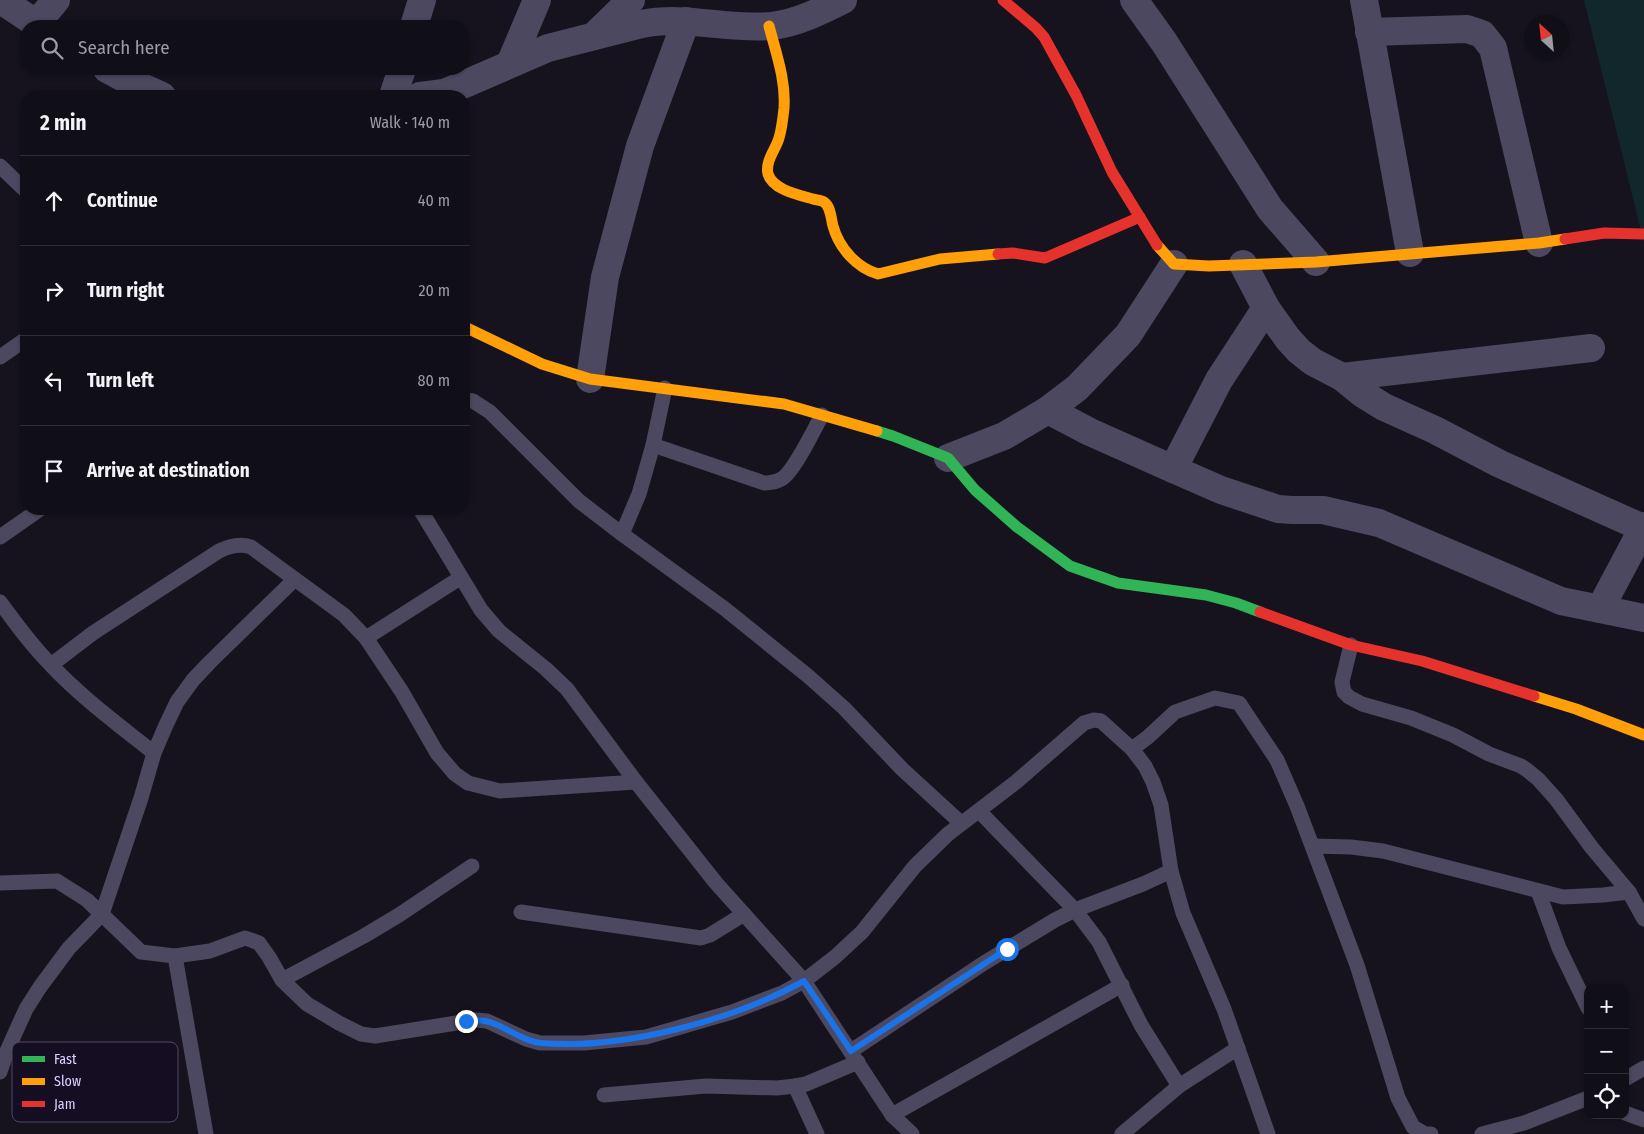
<!DOCTYPE html>
<meta charset="utf-8">
<style>
:root{--surface:#100e16;--page:#19171f;--text:#f1f3f6;--muted:#9c9ca1;--line:#302e35}
body{margin:0;font-family:"Fira Sans Condensed",sans-serif;background:var(--page);color:var(--text)}
.controls{position:absolute;right:15px;bottom:15px;display:grid;overflow:hidden;border-radius:10px;box-shadow:0 1px 4px #0004}
.controls button{width:45px;height:45px;display:grid;place-items:center;padding:0;border:0;border-bottom:1px solid var(--line);background:var(--surface);color:var(--text);font:25px sans-serif}
.compass{position:absolute;left:1524px;top:15px;width:45px;height:45px;border-radius:50%;background:var(--surface);box-shadow:0 1px 4px #0004;rotate:333deg}
.stop{position:absolute;width:15px;height:15px;margin:-11px;border:4px solid #1a73e8;border-radius:50%;background:#fff}
.stop.end{background:#1a73e8;border-color:#fff;box-shadow:0 1px 5px #0008}
.list{margin:0;padding:0;list-style:none}
h2{display:flex;justify-content:space-between;align-items:center;height:65px;margin:0;padding:0 20px;font-size:21px}
h2 small{font-size:16px;font-weight:400;color:var(--muted)}
.list li{display:grid;grid-template-columns:32px 1fr auto;gap:15px;align-items:center;box-sizing:border-box;height:90px;padding:0 20px;border-top:1px solid var(--line)}
.list b{display:block;font-size:19px;white-space:nowrap}
.list em{font-size:16px;font-style:normal;color:var(--muted)}
.icon{flex:none;width:28px;height:28px;fill:none;stroke:currentColor;stroke-width:2;stroke-linecap:round;stroke-linejoin:round}
.map{position:relative;flex:none;width:1644px;height:1134px;overflow:hidden}
.search{position:absolute;background:var(--surface);box-shadow:0 1px 4px #0004;left:20px;top:20px;width:450px;height:55px;display:flex;align-items:center;gap:12px;box-sizing:border-box;padding:0 18px;border-radius:20px;color:var(--muted);font-size:19px}
.panel{position:absolute;background:var(--surface);box-shadow:0 1px 4px #0004;left:20px;top:90px;width:450px;height:425px;border-radius:20px}
.map>svg:first-child{display:block}
</style>
<div class="map">
<svg width="1644" height="1134" viewBox="0 0 1644 1134">
<rect width="100%" height="100%" fill="#16131e"/>
<path fill="#12272b" d="M 1584,0 L 1644,0 L 1644,243 Z"/>
<g fill="none" stroke-linecap="round" stroke-linejoin="round">
<g stroke="#4c485f" stroke-width="15">
<path d="M 0,166 L 26,191"/>
<path d="M 0,357 L 26,339"/>
<path d="M 464,399 L 473,401 L 490,412 L 579,501 L 622,534 L 725,609 L 808,676 L 844,708 L 902,769 L 961,823"/>
<path d="M 653,445 L 764,483 C 771,483 777,482 783,478 C 795,469 814,430 822,415"/>
<path d="M 420,509 L 481,610 L 499,631 L 546,669 L 567,689 L 636,782 L 716,883 L 804,981 L 892,1115 L 912,1134"/>
<path d="M 622,534 L 639,494 L 653,445 L 665,388"/>
<path d="M 0,537 L 40,509"/>
<path d="M 0,602 C 16,624 32,646 51,665 C 82,698 119,725 154,753"/>
<path d="M 366,638 L 460,578"/>
<path d="M 1351,645 L 1342,682 L 1344,692 L 1349,697 L 1362,704 L 1411,718 L 1453,735 L 1489,754 L 1521,766 L 1527,770 L 1538,779 L 1556,799 L 1592,848 L 1629,892 L 1644,919"/>
<path d="M 51,665 L 93,633 L 219,551 C 229,546 240,543 251,547 L 344,615 L 366,638 L 402,692 L 437,753 L 455,774 L 468,783 L 500,791 L 636,782"/>
<path d="M 1132,749 L 1145,766 L 1153,782 L 1161,805 L 1171,871 L 1183,913 L 1224,1009 L 1268,1134"/>
<path d="M 979,811 L 1075,910 L 1099,942 L 1141,1025 L 1179,1086"/>
<path d="M 1313,846 L 1351,847 L 1383,851 L 1563,897 L 1603,895 L 1629,892"/>
<path d="M 0,883 L 57,881 L 87,900 L 141,952 L 175,956 L 210,951 L 245,938 L 251,940 L 259,943 L 269,957 L 282,980 L 307,1004 L 339,1023 L 361,1034 L 375,1036 L 475,1020 L 487,1021 L 526,1039 L 540,1043 L 584,1043 L 646,1037 L 732,1012 L 782,993 L 804,981 L 835,957 L 862,932 L 915,866 L 948,834 L 1016,782 L 1084,723 L 1094,720 L 1101,721 L 1132,749 L 1148,737 L 1175,712 L 1215,698 L 1239,703 L 1277,760 L 1297,806 L 1357,965 L 1398,1098 L 1413,1127 L 1425,1134 L 1431,1134"/>
<path d="M 1538,891 L 1559,948 L 1588,1008"/>
<path d="M 521,912 L 701,938 L 710,935 L 744,914"/>
<path d="M 175,956 L 206,1134"/>
<path d="M 282,980 L 364,936 L 399,915 L 472,866"/>
<path d="M 851,1051 L 984,963 L 1055,920 L 1075,910 L 1143,884 L 1171,871"/>
<path d="M 0,1072 L 7,1051 L 26,1009 L 40,987 L 69,948 L 102,914 L 141,798 L 154,753 L 166,725 L 177,702 L 193,680 L 209,663 L 294,580"/>
<path d="M 1625,1079 L 1644,1068"/>
<path d="M 795,1086 L 817,1134"/>
<path d="M 604,1095 L 706,1086 L 777,1088 L 795,1086 L 806,1084 L 858,1062"/>
<path d="M 1625,1113 L 1644,1120"/>
<path d="M 892,1115 L 1122,985"/>
<path d="M 1122,1134 L 1179,1086 L 1238,1048"/>
<path d="M 1482,1134 L 1524,1123 L 1588,1098"/>
</g>
<g stroke="#4c485f" stroke-width="28">
<path d="M 1,0 L 40,26"/>
<path d="M 1134,0 L 1164,42 L 1270,209 L 1316,262"/>
<path d="M 1364,0 L 1410,253"/>
<path d="M 36,24 L 56,0"/>
<path d="M 414,26 L 422,0"/>
<path d="M 1369,32 L 1467,29 L 1482,34 L 1493,48 L 1539,243"/>
<path d="M 594,36 L 631,0"/>
<path d="M 510,64 L 537,0"/>
<path d="M 107,69 L 129,81 L 162,96"/>
<path d="M 393,96 L 402,69"/>
<path d="M 420,96 L 444,93 L 548,48 L 642,24 C 685,15 728,30 772,26 C 797,23 821,11 843,0"/>
<path d="M 1243,264 L 1266,308 L 1288,339 L 1299,351 L 1313,362 L 1342,377 L 1363,394 L 1384,407 L 1435,430 L 1500,464 L 1643,528"/>
<path d="M 1342,377 L 1591,348"/>
<path d="M 590,379 L 605,277 L 640,146 L 686,21"/>
<path d="M 1048,410 L 1090,432 L 1173,469 L 1219,380 L 1266,308"/>
<path d="M 948,458 L 1004,436 L 1048,410 L 1077,388 L 1128,335 L 1174,264"/>
<path d="M 1173,469 L 1221,490 L 1278,509 L 1292,510 L 1323,510 L 1379,523 L 1561,601 L 1644,618"/>
<path d="M 1600,609 L 1644,526"/>
</g>
<path stroke="#30b455" stroke-width="11" d="M 877,431 L 893,436 L 948,458 L 975,490 L 1017,527 L 1070,566 L 1118,583 L 1206,595 L 1236,603 L 1260,612"/>
<g stroke="#ff9f0a" stroke-width="11">
<path d="M 769,26 C 776,53 786,80 784,108 C 783,118 782,128 779,138 C 776,149 765,161 768,174 C 773,190 799,195 813,199 C 816,200 821,200 824,202 C 831,207 831,219 833,226 C 839,248 857,268 878,274 L 940,259 L 998,254"/>
<path d="M 1157,245 L 1174,264 L 1209,266 L 1316,262 L 1539,243 L 1565,239"/>
<path d="M 464,325 L 467,328 L 542,364 L 590,379 L 784,404 L 877,431"/>
<path d="M 1534,696 L 1576,709 L 1644,735"/>
</g>
<g stroke="#e5322d" stroke-width="11">
<path d="M 1003,0 L 1036,28 L 1044,37 L 1076,95 L 1112,172 L 1157,245"/>
<path d="M 1565,239 L 1604,233 L 1644,234"/>
<path d="M 998,254 L 1013,253 L 1045,258 L 1140,217"/>
<path d="M 1260,612 L 1351,645 L 1422,661 L 1534,696"/>
</g>
</g>
<g fill="none" stroke-linecap="round" stroke-linejoin="round">
<path stroke="#1a73e8" stroke-width="6" d="M 466,1021 C 473,1020 479,1020 485,1021 C 505,1025 521,1041 541,1043 C 623,1050 733,1020 804,981 L 851,1051 L 1007,949"/>
</g>
<rect x="12" y="1042" width="166" height="80" rx="8" fill="#150e23" stroke="#514865" stroke-width="1"/>
<rect x="22" y="1056" width="23" height="6" fill="#30b455"/>
<rect x="22" y="1078" width="23" height="7" fill="#ff9f0a"/>
<rect x="22" y="1101" width="23" height="6" fill="#e5322d"/>
<g font-size="14" fill="#ddd0ff">
<text x="54" y="1064">Fast</text>
<text x="54" y="1086">Slow</text>
<text x="54" y="1109">Jam</text>
</g>
</svg>
<div class="controls">
<button>+</button>
<button>−</button>
<button><svg class="icon" aria-label="locate" viewBox="0 0 24 24"><circle cx="12" cy="12" r="6"/><path d="M12 2v4M12 18v4M2 12h4M18 12h4"/></svg></button>
</div>
<svg class="compass" viewBox="-18 -18 36 36"><path d="M0-13l5 13h-10z" fill="#e53935"/><path d="M0 13l5-13h-10z" fill="#9c9ca1"/></svg>
<div class="stop" style="left:1007px;top:949px"></div>
<div class="stop end" style="left:466px;top:1021px"></div>
<div class="search"><svg class="icon" aria-label="search" viewBox="0 0 24 24"><circle cx="10" cy="10" r="6"/><path d="M15 15l6 6"/></svg>Search here</div>
<section class="panel">
<h2>2 min<small>Walk · 140 m</small></h2>
<ul class="list">
<li><svg class="icon" aria-label="ahead" viewBox="0 0 24 24"><path d="M12 20V5M6 11l6-6 6 6"/></svg><div><b>Continue</b></div><em>40 m</em></li>
<li><svg class="icon" aria-label="right" viewBox="0 0 24 24"><path d="M7 20v-9h11M14 6l5 5-5 5"/></svg><div><b>Turn right</b></div><em>20 m</em></li>
<li><svg class="icon" aria-label="left" viewBox="0 0 24 24"><path d="M17 20v-9H6M10 6l-5 5 5 5"/></svg><div><b>Turn left</b></div><em>80 m</em></li>
<li><svg class="icon" aria-label="arrive" viewBox="0 0 24 24"><path d="M6 21V4h12l-3 4 3 4H6"/></svg><div><b>Arrive at destination</b></div></li>
</ul>
</section>
</div>
